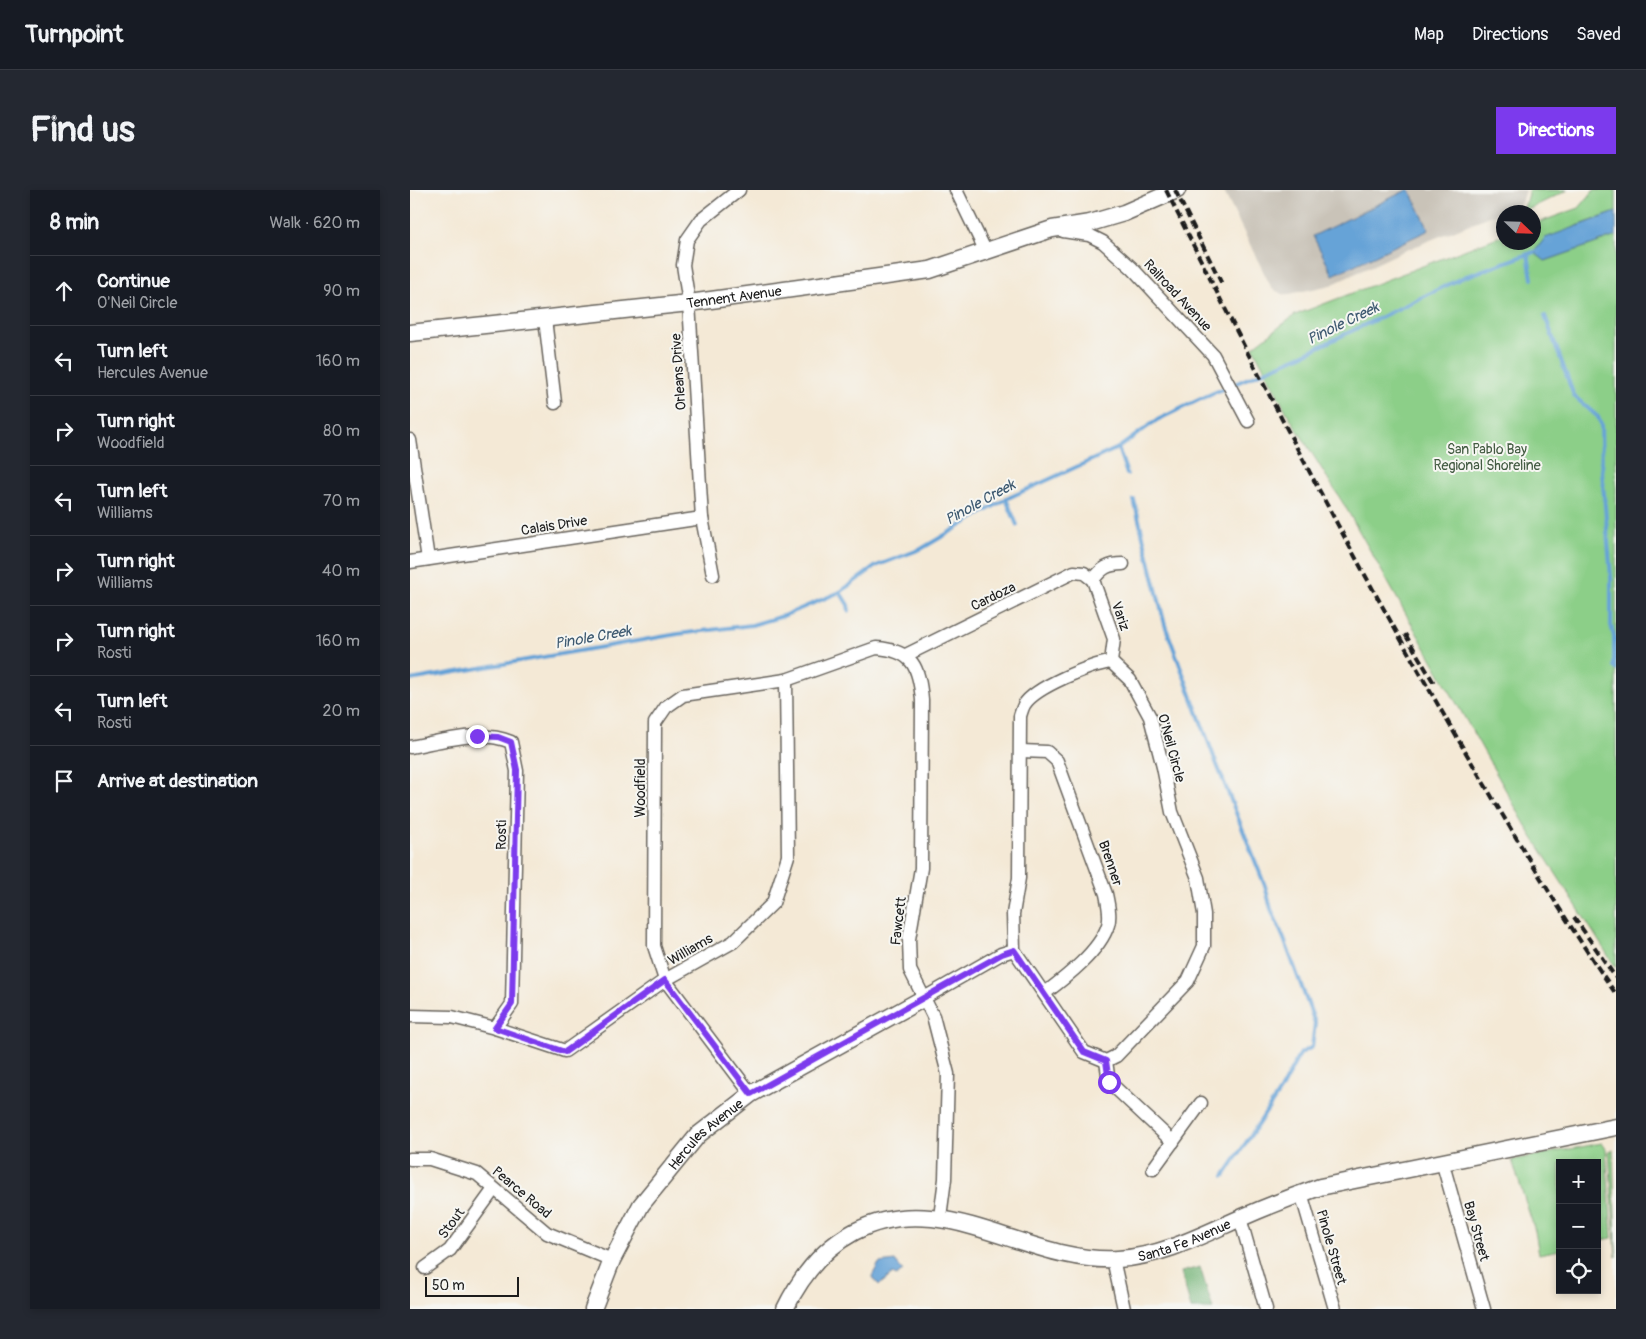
<!DOCTYPE html>
<meta charset="utf-8">
<style>
:root{--surface:#171b24;--page:#242831;--text:#f1f3f6;--muted:#9ea1a6;--line:#363941;--accent:#7c3aed}
body{margin:0;font-family:Pangolin,sans-serif;background:var(--page);color:var(--text)}
.controls{position:absolute;right:15px;bottom:15px;display:grid;overflow:hidden;border-radius:0px;box-shadow:0 2px 8px #0003}
.controls button{width:45px;height:45px;display:grid;place-items:center;padding:0;border:0;border-bottom:1px solid var(--line);background:var(--surface);color:var(--text);font:25px sans-serif}
.compass{position:absolute;left:1086px;top:15px;width:45px;height:45px;border-radius:50%;background:var(--surface);box-shadow:0 2px 8px #0003;rotate:113deg}
.scale{position:absolute;left:15px;bottom:12px;width:94px;box-sizing:border-box;padding-left:5px;border:2px solid #1c1c1c;border-top:0;font-size:14px;line-height:18px;white-space:nowrap;color:#1c1c1c;-webkit-text-stroke:4px #f6f6f2;paint-order:stroke}
.stop{position:absolute;width:15px;height:15px;margin:-11px;border:4px solid #7c3aed;border-radius:50%;background:#fff}
.stop.end{background:#7c3aed;border-color:#fff;box-shadow:0 1px 5px #0008}
.list{margin:0;padding:0;list-style:none}
h2{display:flex;justify-content:space-between;align-items:center;height:65px;margin:0;padding:0 20px;font-size:21px}
h2 small{font-size:16px;font-weight:400;color:var(--muted)}
.list li{display:grid;grid-template-columns:32px 1fr auto;gap:15px;align-items:center;box-sizing:border-box;height:70px;padding:0 20px;border-top:1px solid var(--line)}
.list b{display:block;font-size:19px;white-space:nowrap}
.list p{margin:0;font-size:16px;white-space:nowrap;color:var(--muted)}
.list em{font-size:16px;font-style:normal;color:var(--muted)}
.icon{flex:none;width:28px;height:28px;fill:none;stroke:currentColor;stroke-width:2;stroke-linecap:round;stroke-linejoin:round}
.map{position:relative;flex:none;width:1206px;height:1119px;overflow:hidden;border-radius:0px}
header{display:flex;align-items:center;gap:30px;box-sizing:border-box;height:70px;padding:0 25px;background:var(--surface);border-bottom:1px solid var(--line)}
header strong{font-size:24px}
nav{display:flex;gap:28px;margin-inline-start:auto;font-size:18px}
.intro{display:flex;align-items:center;justify-content:space-between;box-sizing:border-box;height:120px;padding:0 30px}
h1{margin:0;font-size:35px}
.button{padding:12px 22px;border-radius:0px;background:var(--accent);color:#fff;font-size:18px;font-weight:700}
main{display:flex;gap:30px;padding:0 30px}
aside{flex:1;background:var(--surface);border-radius:0px;box-shadow:0 2px 8px #0003}
.map>svg:first-child{display:block}
</style>
<header>
<strong>Turnpoint</strong>
<nav><a>Map</a><a>Directions</a><a>Saved</a></nav>
</header>
<div class="intro"><h1>Find us</h1><a class="button">Directions</a></div>
<main>
<aside>
<h2>8 min<small>Walk · 620 m</small></h2>
<ul class="list">
<li><svg class="icon" aria-label="ahead" viewBox="0 0 24 24"><path d="M12 20V5M6 11l6-6 6 6"/></svg><div><b>Continue</b><p>O'Neil Circle</p></div><em>90 m</em></li>
<li><svg class="icon" aria-label="left" viewBox="0 0 24 24"><path d="M17 20v-9H6M10 6l-5 5 5 5"/></svg><div><b>Turn left</b><p>Hercules Avenue</p></div><em>160 m</em></li>
<li><svg class="icon" aria-label="right" viewBox="0 0 24 24"><path d="M7 20v-9h11M14 6l5 5-5 5"/></svg><div><b>Turn right</b><p>Woodfield</p></div><em>80 m</em></li>
<li><svg class="icon" aria-label="left" viewBox="0 0 24 24"><path d="M17 20v-9H6M10 6l-5 5 5 5"/></svg><div><b>Turn left</b><p>Williams</p></div><em>70 m</em></li>
<li><svg class="icon" aria-label="right" viewBox="0 0 24 24"><path d="M7 20v-9h11M14 6l5 5-5 5"/></svg><div><b>Turn right</b><p>Williams</p></div><em>40 m</em></li>
<li><svg class="icon" aria-label="right" viewBox="0 0 24 24"><path d="M7 20v-9h11M14 6l5 5-5 5"/></svg><div><b>Turn right</b><p>Rosti</p></div><em>160 m</em></li>
<li><svg class="icon" aria-label="left" viewBox="0 0 24 24"><path d="M17 20v-9H6M10 6l-5 5 5 5"/></svg><div><b>Turn left</b><p>Rosti</p></div><em>20 m</em></li>
<li><svg class="icon" aria-label="arrive" viewBox="0 0 24 24"><path d="M6 21V4h12l-3 4 3 4H6"/></svg><div><b>Arrive at destination</b></div></li>
</ul>
</aside>
<div class="map">
<svg width="1206" height="1119" viewBox="0 0 1206 1119">
<rect width="100%" height="100%" fill="#f6f6f2"/>
<filter id="ink" filterUnits="userSpaceOnUse"><feTurbulence type="fractalNoise" baseFrequency=".02" numOctaves="2"/><feDisplacementMap in="SourceGraphic" scale="10" xChannelSelector="R" yChannelSelector="G"/><feConvolveMatrix kernelMatrix="1 2 1 2 8 2 1 2 1" color-interpolation-filters="sRGB"/></filter>
<filter id="wash" filterUnits="userSpaceOnUse"><feTurbulence type="fractalNoise" baseFrequency=".0096" numOctaves="4" result="noise"/><feDisplacementMap in="SourceGraphic" scale="20" xChannelSelector="R" yChannelSelector="G"/><feGaussianBlur stdDeviation="1.12" result="paint"/><feColorMatrix in="noise" values="0 0 0 0 0 0 0 0 0 0 0 0 0 0 0 0 0 1.4 0 .05"/><feComposite in="paint" operator="in"/></filter>
<g filter="url(#wash)">
<rect width="100%" height="100%" fill="#f4e9d6"/>
<path fill="#c9c3b8" d="M 813,0 L 1115,0 L 1111,13 L 989,63 L 921,95 L 875,105 L 862,99 Z"/>
<g fill="#8ccf88" stroke="#547652">
<path d="M 1119,0 L 1158,0 L 1113,22 Z"/>
<path d="M 1184,0 L 1206,0 L 1206,22 L 1164,37 L 1135,71 L 1206,46 L 1206,778 L 1120,643 L 936,318 L 877,223 L 843,157 L 885,125 L 1093,45 L 1094,52 L 1124,52 L 1124,34 L 1169,18 Z"/>
<path d="M 1192,953 L 1196,959 L 1202,1048 L 1187,1051 L 1187,973 L 1150,973 L 1150,1060 L 1129,1064 L 1125,1041 L 1102,970 Z"/>
<path d="M 1203,960 L 1206,1067 L 1199,961 Z"/>
</g>
<path fill="#71b274" stroke="#466748" d="M 790,1077 L 803,1119 L 781,1119 L 771,1082 Z"/>
<g fill="#66a3d7" stroke="#41607a">
<path d="M 997,0 L 1000,0 L 1019,40 L 923,85 L 903,46 Z"/>
<path d="M 1206,22 L 1206,46 L 1135,71 L 1124,62 L 1135,48 Z"/>
<path d="M 485,1071 L 493,1081 L 486,1086 L 483,1084 L 469,1095 L 462,1086 L 469,1073 Z"/>
</g>
<g fill="none" stroke-linecap="round" stroke-linejoin="round">
<g stroke="#66a3d7" stroke-width="4">
<path d="M 1118,64 L 1122,89"/>
<path d="M 1135,126 L 1164,206 L 1188,227 L 1191,234 L 1192,281 L 1201,387 L 1201,435 L 1204,447 L 1204,476 L 1206,479"/>
<path d="M 708,258 L 717,284"/>
<path d="M 596,309 L 607,335"/>
<path d="M 724,310 L 755,435 L 804,567 L 855,696 L 861,719 L 874,749 L 905,833 L 902,857 L 891,863 L 887,869 L 870,901 L 814,986"/>
<path d="M 430,402 L 438,415 L 439,421"/>
<path d="M 0,490 L 268,444 L 342,435 L 373,426 L 430,402 L 466,376 L 511,359 L 596,309 L 708,258 L 747,230 L 801,204 L 892,165 L 1054,87 L 1124,62"/>
</g>
</g>
</g>
<g filter="url(#ink)">
<g fill="none" stroke-linecap="round" stroke-linejoin="round">
<g stroke="#68645d" stroke-width="15">
<g id="minor">
<path d="M 546,0 L 576,62"/>
<path d="M 653,41 L 679,45 L 693,52 L 722,78 L 803,165 L 838,231"/>
<path d="M 135,129 L 145,213"/>
<path d="M 0,250 L 18,369"/>
<path d="M 0,372 L 292,328"/>
<path d="M 303,385 L 292,328 L 279,113 L 273,75 L 277,50 L 291,30 L 329,0"/>
<path d="M 683,390 L 704,449 L 701,472"/>
<path d="M 683,390 C 692,378 698,374 713,374"/>
<path d="M 496,465 L 664,382 L 674,383 L 683,390"/>
<path d="M 701,472 L 720,490 L 740,527 L 753,577 L 762,622 L 788,688 L 794,724 L 794,756 L 778,791 L 706,866 L 696,871 L 674,862 L 604,760 L 603,724 L 609,688 L 610,526 C 611,523 612,519 614,515 C 625,497 680,475 701,472 Z"/>
<path d="M 0,557 C 33,551 70,539 101,552 L 107,581 L 102,814 L 85,838"/>
<path d="M 611,561 L 637,562 L 647,571 L 696,704 C 698,714 701,726 698,735 C 690,761 655,788 635,803"/>
<path d="M 514,808 L 591,764 L 604,760"/>
<path d="M 0,826 L 42,827 L 85,838 L 155,861 L 255,790 L 323,752 L 363,713 L 378,666 L 376,490"/>
<path d="M 696,871 L 699,892 L 763,952"/>
<path d="M 341,904 L 255,790 L 244,756 L 245,533 L 256,517 L 273,505 L 376,490 L 466,458 C 503,460 509,477 512,510 L 511,678 L 499,749 L 500,780 L 523,826 L 538,884 L 535,989 L 530,1027"/>
<path d="M 0,969 L 20,969 L 67,984 L 137,1043 L 202,1070"/>
<path d="M 1032,971 L 1074,1119"/>
<path d="M 743,979 L 791,913"/>
<path d="M 891,1003 L 925,1119"/>
<path d="M 830,1028 L 856,1119"/>
<path d="M 703,1069 L 714,1119"/>
<path d="M 15,1078 L 40,1060 L 84,999"/>
</g>
</g>
<g stroke="#68645d" stroke-width="19">
<g id="tertiary">
<path id="s1" d="M 0,143 L 279,113 L 520,80 L 642,39 L 680,33 L 714,23 L 767,0"/>
<path id="s2" d="M 183,1119 L 202,1070 L 231,1015 L 288,945 L 341,904 L 514,808"/>
<path id="s3" d="M 375,1119 C 391,1086 412,1059 444,1042 C 533,995 618,1075 708,1069 C 753,1066 792,1045 833,1027 C 858,1016 884,1006 910,997 L 1206,937"/>
</g>
</g>
<use href="#minor" stroke="#fff" stroke-width="12"/>
<use href="#tertiary" stroke="#fff" stroke-width="16"/>
<g stroke="#1c1c1c" stroke-width="4" stroke-dasharray="8 4" stroke-linecap="butt">
<path d="M 756,0 C 851,193 950,383 1059,568 C 1106,648 1153,728 1206,804"/>
<path d="M 765,0 L 813,96"/>
<path d="M 995,444 L 1024,493"/>
<path d="M 1164,727 L 1206,788"/>
</g>
</g>
</g>
<g fill="none" stroke-linecap="round" stroke-linejoin="round" filter="url(#ink)">
<path stroke="#7c3aed" stroke-width="6" d="M 67,546 L 88,547 L 101,552 L 107,580 L 102,814 L 85,838 L 155,862 L 255,790 L 341,904 L 592,764 L 604,760 L 674,862 L 696,871 L 699,892"/>
</g>
<g text-anchor="middle" stroke-width="4" stroke-linejoin="round" paint-order="stroke">
<g font-size="14" fill="#1c1c1c" stroke="#f6f6f2">
<text transform="translate(768 105) rotate(47)" y="5">Railroad Avenue</text>
<text dy="5" stroke="none"><textPath href="#s1" startOffset="326">Tennent Avenue</textPath></text>
<text transform="translate(268 182) rotate(-94)" y="5">Orleans Drive</text>
<text transform="translate(144 335) rotate(-9)" y="5">Calais Drive</text>
<text transform="translate(583 406) rotate(-26)" y="5">Cardoza</text>
<text transform="translate(711 426) rotate(71)" y="5">Variz</text>
<text transform="translate(762 558) rotate(75)" y="5">O'Neil Circle</text>
<text transform="translate(230 598) rotate(-90)" y="5">Woodfield</text>
<text transform="translate(91 645) rotate(-89)" y="5">Rosti</text>
<text transform="translate(701 673) rotate(71)" y="5">Brenner</text>
<text transform="translate(488 731) rotate(-83)" y="5">Fawcett</text>
<text transform="translate(280 759) rotate(-30)" y="5">Williams</text>
<text dy="5" stroke="none"><textPath href="#s2" startOffset="211">Hercules Avenue</textPath></text>
<text transform="translate(112 1002) rotate(40)" y="5">Pearce Road</text>
<text transform="translate(41 1033) rotate(-54)" y="5">Stout</text>
<text transform="translate(1067 1041) rotate(74)" y="5">Bay Street</text>
<text dy="5" stroke="none"><textPath href="#s3" startOffset="446">Santa Fe Avenue</textPath></text>
<text transform="translate(922 1057) rotate(74)" y="5">Pinole Street</text>
</g>
<g font-size="14" fill="#435b42" stroke="#f6f6f2">
<text x="1077" y="264">San Pablo Bay<tspan x="1077" dy="16">Regional Shoreline</tspan></text>
</g>
<g font-size="15" font-style="italic" fill="#3d5970" stroke="#f6f6f2">
<text transform="translate(933 133) rotate(-26)" y="5">Pinole Creek</text>
<text transform="translate(570 312) rotate(-29)" y="5">Pinole Creek</text>
<text transform="translate(183 447) rotate(-10)" y="5">Pinole Creek</text>
</g>
</g>
</svg>
<div class="controls">
<button>+</button>
<button>−</button>
<button><svg class="icon" aria-label="locate" viewBox="0 0 24 24"><circle cx="12" cy="12" r="6"/><path d="M12 2v4M12 18v4M2 12h4M18 12h4"/></svg></button>
</div>
<svg class="compass" viewBox="-18 -18 36 36"><path d="M0-13l5 13h-10z" fill="#e53935"/><path d="M0 13l5-13h-10z" fill="#9ea1a6"/></svg>
<div class="scale">50 m</div>
<div class="stop" style="left:699px;top:892px"></div>
<div class="stop end" style="left:67px;top:546px"></div>
</div>
</main>
